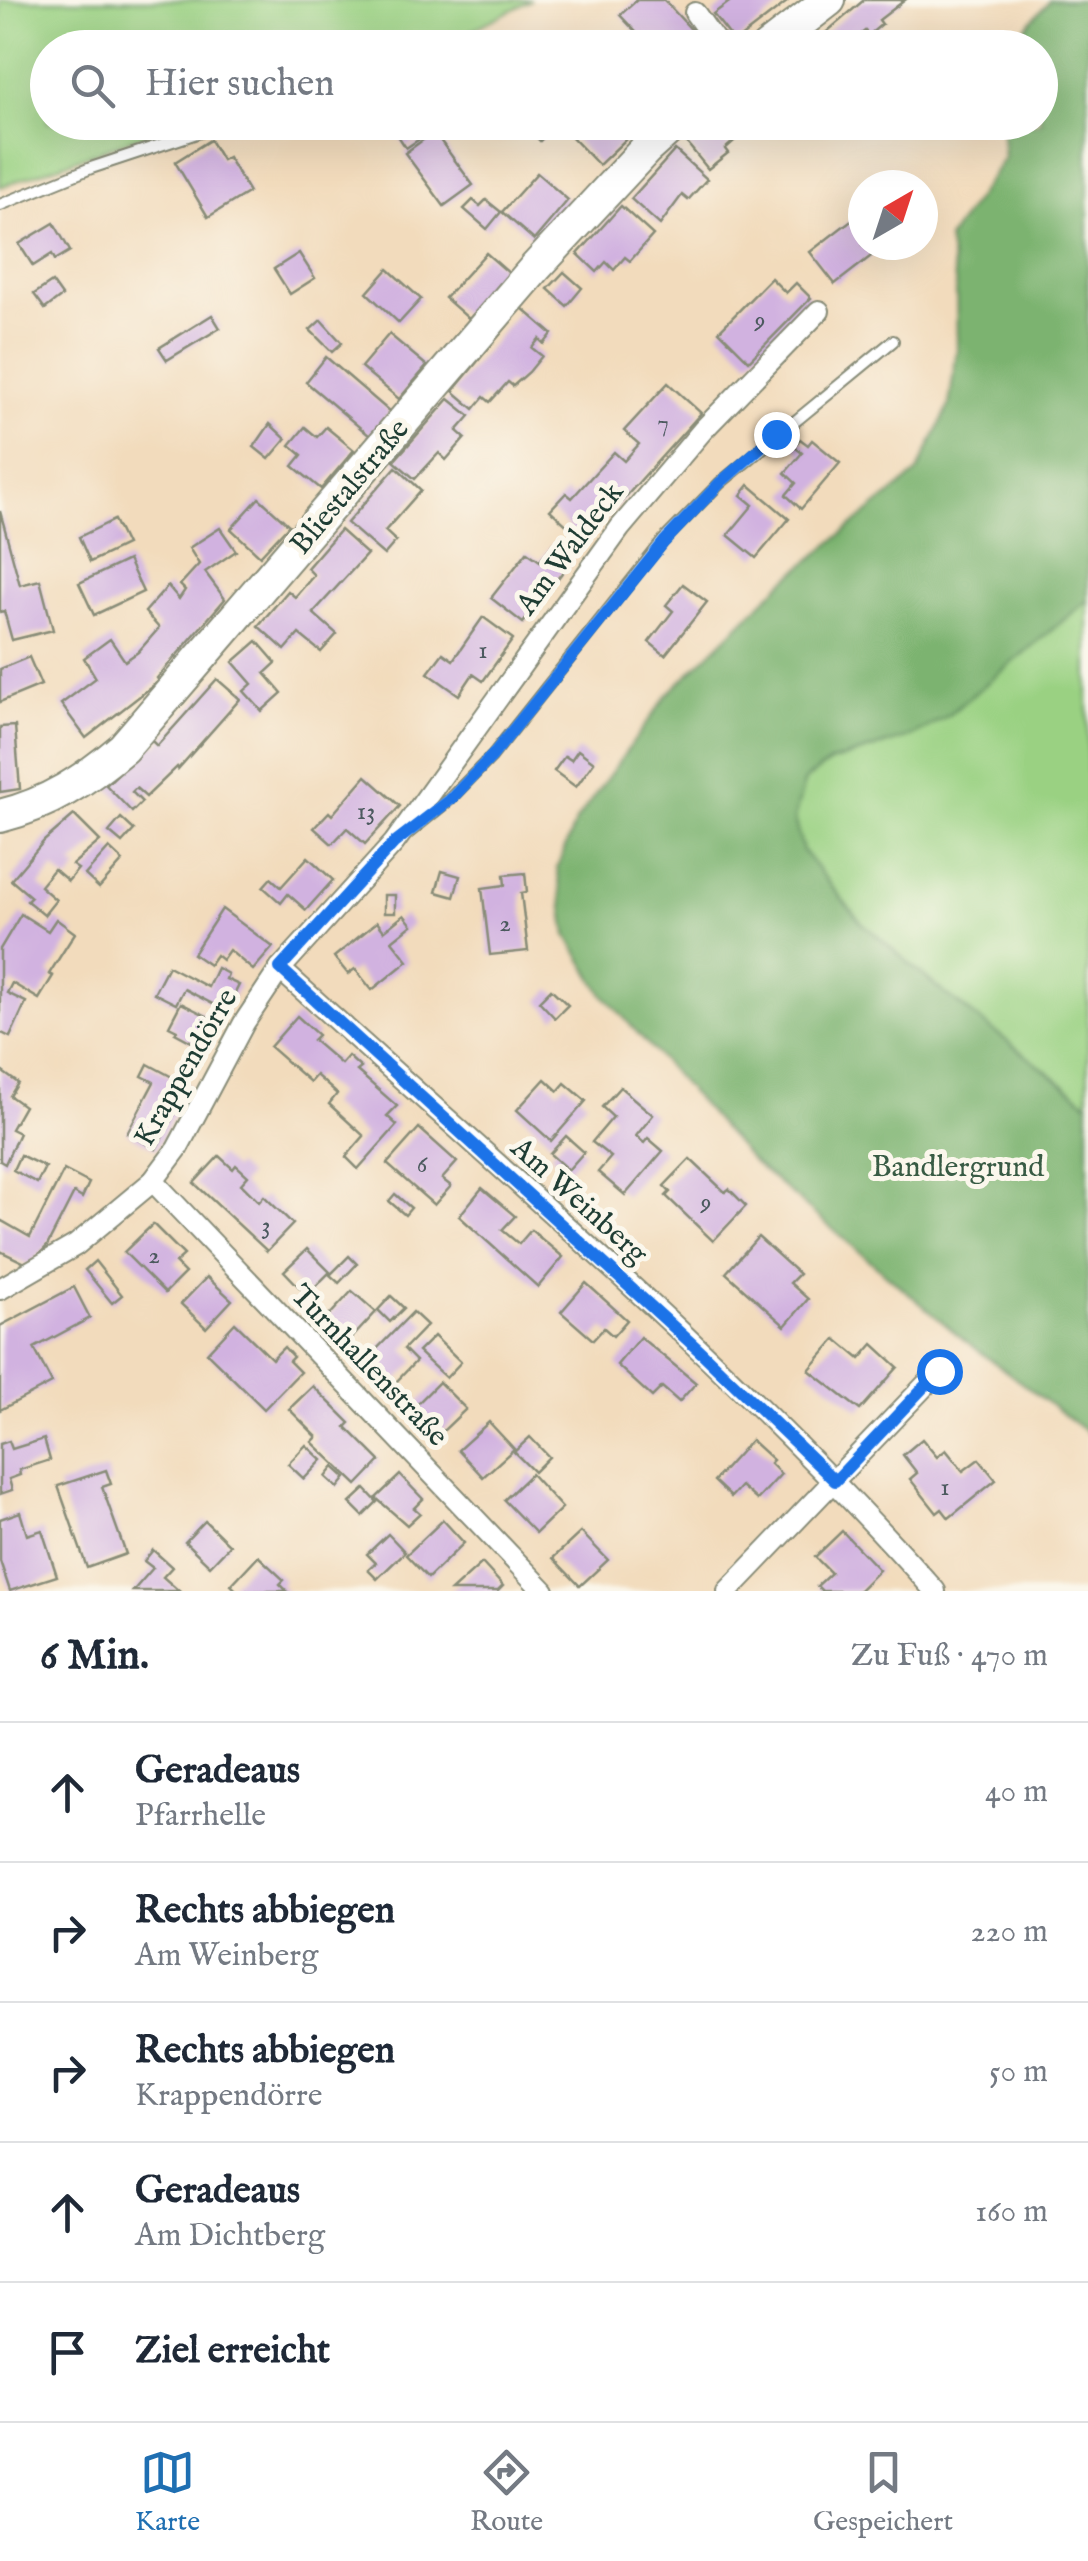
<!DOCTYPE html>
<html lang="de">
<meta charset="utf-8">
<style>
:root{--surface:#fff;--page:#f2f2f3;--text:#1f2937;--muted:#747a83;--line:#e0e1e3;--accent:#1f6fb2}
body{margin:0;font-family:"IM FELL English",serif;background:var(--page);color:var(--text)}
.compass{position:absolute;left:848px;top:170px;width:90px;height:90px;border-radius:50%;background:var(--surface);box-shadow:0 10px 40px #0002;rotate:39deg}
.stop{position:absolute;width:30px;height:30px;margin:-22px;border:8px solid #1a73e8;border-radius:50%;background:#fff}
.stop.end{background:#1a73e8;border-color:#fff;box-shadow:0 2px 10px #0008}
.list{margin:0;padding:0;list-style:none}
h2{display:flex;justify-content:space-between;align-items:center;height:130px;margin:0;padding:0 40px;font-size:42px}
h2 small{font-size:32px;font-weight:400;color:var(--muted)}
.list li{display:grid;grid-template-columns:65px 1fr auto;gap:30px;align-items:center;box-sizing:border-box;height:140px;padding:0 40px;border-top:2px solid var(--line)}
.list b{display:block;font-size:38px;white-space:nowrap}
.list p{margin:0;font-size:32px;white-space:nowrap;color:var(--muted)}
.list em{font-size:32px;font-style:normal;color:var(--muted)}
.icon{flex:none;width:55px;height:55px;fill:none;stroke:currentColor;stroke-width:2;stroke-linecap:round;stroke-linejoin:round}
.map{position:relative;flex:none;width:1088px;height:1591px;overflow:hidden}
.search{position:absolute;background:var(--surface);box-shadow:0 10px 40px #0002;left:30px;right:30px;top:30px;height:110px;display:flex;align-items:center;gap:25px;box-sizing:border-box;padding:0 35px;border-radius:55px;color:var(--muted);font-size:38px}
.sheet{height:830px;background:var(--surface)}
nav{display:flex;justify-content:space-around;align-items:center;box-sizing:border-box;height:140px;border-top:2px solid var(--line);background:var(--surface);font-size:28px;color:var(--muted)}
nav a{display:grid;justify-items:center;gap:5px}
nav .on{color:var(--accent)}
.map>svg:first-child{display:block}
</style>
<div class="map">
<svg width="1088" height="1591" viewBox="0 0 1088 1591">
<rect width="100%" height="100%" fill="#fbf7ec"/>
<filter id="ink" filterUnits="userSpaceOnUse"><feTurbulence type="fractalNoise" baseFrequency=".01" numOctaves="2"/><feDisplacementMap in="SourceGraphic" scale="20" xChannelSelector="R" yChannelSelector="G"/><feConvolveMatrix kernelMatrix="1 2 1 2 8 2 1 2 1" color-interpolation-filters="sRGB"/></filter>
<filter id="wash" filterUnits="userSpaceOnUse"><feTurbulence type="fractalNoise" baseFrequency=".0048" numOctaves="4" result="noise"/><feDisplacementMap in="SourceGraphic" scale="40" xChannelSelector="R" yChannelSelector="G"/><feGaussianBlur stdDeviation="2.25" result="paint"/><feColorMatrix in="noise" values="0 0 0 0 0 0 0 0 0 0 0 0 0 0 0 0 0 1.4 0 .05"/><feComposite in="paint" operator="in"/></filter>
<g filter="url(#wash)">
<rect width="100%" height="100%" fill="#f2dbbc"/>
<g fill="#9ad182" stroke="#5c875b" stroke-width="2.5">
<path d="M 0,0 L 531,0 L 439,47 L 48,48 L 48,122 L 177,123 L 0,187 Z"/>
<path d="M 1088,600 L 1088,1103 L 939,989 L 860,921 L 803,851 L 794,819 L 804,780 L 830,762 L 912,736 L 947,716 Z"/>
</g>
<path fill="#7bb370" stroke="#4d7852" stroke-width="2.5" d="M 1050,0 L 1088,0 L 1088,600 L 947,716 L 912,736 L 830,762 L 805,780 L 794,819 L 803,851 L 860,921 L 939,989 L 1088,1103 L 1088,1433 L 958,1335 L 751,1160 L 602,993 L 567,935 L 557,868 L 576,821 L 668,694 L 782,583 L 917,473 L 949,406 L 957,349 L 956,286 L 948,239 L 1004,158 L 1001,123 L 1040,122 L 1040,48 L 1008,47 Z"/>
<g id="blocks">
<g fill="#d1b2e0">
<path d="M 637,0 L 664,0 L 708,48 L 651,48 L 620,15 Z"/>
<path d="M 732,0 L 785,0 L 787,2 L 735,42 L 713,14 Z"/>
<path d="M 864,0 L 905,0 L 879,20 L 882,24 L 869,35 L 865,31 L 844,48 L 808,48 Z"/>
<path d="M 401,122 L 419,122 L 427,134 L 406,148 L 393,128 Z"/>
<path d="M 521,122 L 542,122 L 550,131 L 540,141 Z"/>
<path d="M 583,122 L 644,122 L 599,165 L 570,135 Z"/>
<path d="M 711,122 L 733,122 L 742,134 L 725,149 L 728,153 L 708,169 L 686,142 Z"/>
<path d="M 434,132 L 473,185 L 444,206 L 405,153 Z"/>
<path d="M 210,140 L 222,160 L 228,157 L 249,192 L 208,217 L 175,162 Z"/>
<path d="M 675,150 L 707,179 L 688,200 L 682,195 L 660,225 L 631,199 Z"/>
<path d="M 537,173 L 568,200 L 534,240 L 502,212 Z"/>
<path d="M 473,200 L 480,206 L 486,200 L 501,212 L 487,229 L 464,209 Z"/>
<path d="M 621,206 L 653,235 L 630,261 L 625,257 L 614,270 L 606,262 L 597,272 L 578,254 Z"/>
<path d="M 863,211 L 863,245 L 904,247 L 887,260 L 879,250 L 835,284 L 810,252 Z"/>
<path d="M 54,223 L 70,251 L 55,260 L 52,254 L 33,266 L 19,244 Z"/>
<path d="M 299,253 L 315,278 L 290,294 L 274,269 Z"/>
<path d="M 486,253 L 510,274 L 469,319 L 445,298 Z"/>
<path d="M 388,269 L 421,299 L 399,323 L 367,293 Z"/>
<path d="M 564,272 L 582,288 L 567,306 L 548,289 Z"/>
<path d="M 771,278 L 786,293 L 796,283 L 811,298 L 749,361 L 719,331 Z"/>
<path d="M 52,282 L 62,296 L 45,309 L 34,294 Z"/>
<path d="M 522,308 L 552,334 L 544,344 L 539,339 L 532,348 L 542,356 L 529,372 L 513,386 L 508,382 L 490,402 L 484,397 L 474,409 L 453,391 Z"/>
<path d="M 212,315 L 220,328 L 167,360 L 159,348 Z"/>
<path d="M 321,320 L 342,343 L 332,352 L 310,330 Z"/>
<path d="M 389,334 L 427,366 L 399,399 L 361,367 Z"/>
<path d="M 326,357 L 390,412 L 370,436 L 306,382 Z"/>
<path d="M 668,383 L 701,413 L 585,542 L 550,510 L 566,493 L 572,498 L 614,452 L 624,461 L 639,444 L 624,431 Z"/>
<path d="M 449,399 L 470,416 L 457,431 L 465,438 L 446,460 L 439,453 L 415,479 L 394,461 Z"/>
<path d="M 270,424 L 286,439 L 269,459 L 254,447 Z"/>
<path d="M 305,427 L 317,437 L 326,427 L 354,450 L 321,489 L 293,466 L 302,455 L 290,445 Z"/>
<path d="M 800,439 L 808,445 L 812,440 L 840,463 L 801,509 L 786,495 L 796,483 L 785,473 L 802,453 L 794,446 Z"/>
<path d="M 396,467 L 421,490 L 385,531 L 396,541 L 384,555 L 347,523 Z"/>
<path d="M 749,485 L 789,519 L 756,558 L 728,535 L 753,505 L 741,495 Z"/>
<path d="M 259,498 L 289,525 L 260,556 L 231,529 Z"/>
<path d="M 0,511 L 20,585 L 40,580 L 53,630 L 12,640 L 4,611 L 0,612 Z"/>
<path d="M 114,520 L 126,545 L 90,562 L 79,537 Z"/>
<path d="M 220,528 L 236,551 L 205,572 L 225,599 L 157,678 L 159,681 L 86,738 L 61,704 L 96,678 L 84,658 L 110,639 L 125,661 L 138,652 L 159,628 L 145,612 L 168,586 L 179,599 L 185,590 L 180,585 L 199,564 L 189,548 Z"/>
<path d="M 340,530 L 367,554 L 313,613 L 337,634 L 321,652 L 299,634 L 285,650 L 258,626 L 288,591 L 295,597 L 314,575 L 307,568 Z"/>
<path d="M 553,544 L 572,560 L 523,623 L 491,598 L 527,552 L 540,561 Z"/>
<path d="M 128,560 L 143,592 L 94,615 L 79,583 Z"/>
<path d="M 683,584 L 707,602 L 665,655 L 649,642 L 673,611 L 666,605 Z"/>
<path d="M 483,617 L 513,639 L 483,681 L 473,674 L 459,695 L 428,673 L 443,653 L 453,660 Z"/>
<path d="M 257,641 L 276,663 L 265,673 L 282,693 L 262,711 L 244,691 L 252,684 L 233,662 Z"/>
<path d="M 29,657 L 41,685 L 0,702 L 0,669 Z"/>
<path d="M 217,679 L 240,699 L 178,769 L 177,767 L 146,797 L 136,788 L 132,792 L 142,802 L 132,812 L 106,785 L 152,741 L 157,746 Z"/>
<path d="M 15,726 L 20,789 L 0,792 L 0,727 Z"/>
<path d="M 578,750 L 594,762 L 576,787 L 554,771 L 565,756 L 571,760 Z"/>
<path d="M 366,776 L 400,806 L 365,844 L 347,828 L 332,844 L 314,828 L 329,812 L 332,815 Z"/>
<path d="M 74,815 L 100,841 L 72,865 L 78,869 L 68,881 L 54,869 L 40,886 L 56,900 L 44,915 L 27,901 L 31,897 L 11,880 L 44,841 Z"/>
<path d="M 121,818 L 134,830 L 122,843 L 109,832 Z"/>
<path d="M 109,848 L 123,861 L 99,888 L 85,875 Z"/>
<path d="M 308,857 L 333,880 L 306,910 L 288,894 L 281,903 L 263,887 L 271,878 L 281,887 Z"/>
<path d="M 442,871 L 460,876 L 454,897 L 436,892 Z"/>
<path d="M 525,873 L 527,892 L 521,893 L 528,951 L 490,955 L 482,888 L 505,885 L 504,875 Z"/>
<rect x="384" y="895" width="11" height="18"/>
<path d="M 222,909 L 273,947 L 253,970 L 229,950 L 222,960 L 216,955 L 209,965 L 193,954 Z"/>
<path d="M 21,914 L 48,931 L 56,919 L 75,933 L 49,974 L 53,976 L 39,999 L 12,983 L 7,993 L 26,1002 L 10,1037 L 0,1032 L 0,949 Z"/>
<path d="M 404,915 L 412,925 L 392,941 L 408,961 L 372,990 L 355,969 L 348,974 L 334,957 L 377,922 L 384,931 Z"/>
<path d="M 168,966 L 208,987 L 217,968 L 228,974 L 226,979 L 239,985 L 226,1011 L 184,989 L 176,1004 L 154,993 Z"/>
<path d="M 551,989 L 568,1005 L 555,1018 L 539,1001 Z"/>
<path d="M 181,1003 L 219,1022 L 205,1049 L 175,1033 L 177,1030 L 169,1026 Z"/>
<path d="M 297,1016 L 318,1035 L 313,1040 L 341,1064 L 348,1056 L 361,1068 L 357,1071 L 397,1106 L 387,1116 L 397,1125 L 358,1169 L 346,1157 L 364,1136 L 329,1104 L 337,1094 L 316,1075 L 310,1082 L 270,1047 Z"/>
<path d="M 148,1064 L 189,1086 L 156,1149 L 127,1133 L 154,1082 L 142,1076 Z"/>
<path d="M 0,1070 L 18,1083 L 10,1096 L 24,1106 L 11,1129 L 19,1133 L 5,1164 L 0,1161 Z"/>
<path d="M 545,1079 L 558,1091 L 565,1083 L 586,1101 L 551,1141 L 517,1110 Z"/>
<path d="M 620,1087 L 653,1115 L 636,1136 L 644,1143 L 648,1138 L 663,1151 L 625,1195 L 598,1172 L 611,1157 L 592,1142 L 613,1117 L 602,1107 Z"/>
<path d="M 419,1128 L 457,1162 L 442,1179 L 451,1186 L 434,1205 L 387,1164 Z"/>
<path d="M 566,1136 L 584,1152 L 568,1170 L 550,1154 Z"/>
<path d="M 20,1155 L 45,1167 L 37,1183 L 13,1170 Z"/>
<path d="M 219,1156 L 233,1169 L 236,1165 L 248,1176 L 241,1184 L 259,1202 L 264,1196 L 293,1224 L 267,1251 L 194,1183 Z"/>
<path d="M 690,1159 L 725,1192 L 729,1189 L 746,1206 L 713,1241 L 666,1196 L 670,1192 L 664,1186 Z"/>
<path d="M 64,1170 L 89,1183 L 82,1198 L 74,1193 L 47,1246 L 29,1265 L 0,1251 L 0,1220 L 30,1237 Z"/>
<path d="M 482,1188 L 515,1216 L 502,1230 L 519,1244 L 531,1230 L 563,1257 L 538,1287 L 459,1216 Z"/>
<path d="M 395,1194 L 411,1208 L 405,1215 L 389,1201 Z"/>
<path d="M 153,1224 L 184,1255 L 175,1263 L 185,1273 L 165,1293 L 124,1252 Z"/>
<path d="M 758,1237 L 799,1274 L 790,1283 L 808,1299 L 785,1326 L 726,1273 Z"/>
<path d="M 307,1249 L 330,1272 L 307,1295 L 284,1271 Z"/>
<path d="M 349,1256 L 357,1264 L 339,1283 L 330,1275 Z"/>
<path d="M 95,1261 L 122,1295 L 112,1303 L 85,1270 Z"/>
<path d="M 207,1277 L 232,1300 L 206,1328 L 181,1304 Z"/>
<path d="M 586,1283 L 627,1320 L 613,1336 L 604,1328 L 593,1340 L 561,1312 Z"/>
<path d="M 74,1287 L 90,1318 L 34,1348 L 52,1383 L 0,1410 L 0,1326 Z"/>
<path d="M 352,1291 L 376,1312 L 350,1340 L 327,1318 Z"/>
<path d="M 391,1296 L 404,1308 L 390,1322 L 378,1310 Z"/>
<path d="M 413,1312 L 427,1325 L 404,1349 L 416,1361 L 395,1383 L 369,1357 Z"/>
<path d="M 235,1323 L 272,1359 L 284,1347 L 293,1357 L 289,1361 L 300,1372 L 264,1409 L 207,1353 Z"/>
<path d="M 434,1336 L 461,1362 L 446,1378 L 418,1352 Z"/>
<path d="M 640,1337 L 696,1383 L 679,1402 L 662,1387 L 652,1397 L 617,1365 Z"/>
<path d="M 836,1339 L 860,1359 L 873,1344 L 898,1367 L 860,1410 L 809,1370 Z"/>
<path d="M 439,1382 L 466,1409 L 441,1433 L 415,1406 Z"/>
<path d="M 313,1386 L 350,1423 L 346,1427 L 380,1461 L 357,1485 L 312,1442 L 317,1437 L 289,1409 Z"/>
<path d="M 489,1422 L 514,1449 L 483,1477 L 458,1450 Z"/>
<path d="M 530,1437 L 549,1457 L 534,1472 L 514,1452 Z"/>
<path d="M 44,1439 L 50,1460 L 19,1470 L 20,1475 L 9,1479 L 12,1490 L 0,1494 L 0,1444 L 9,1441 L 12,1449 Z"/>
<path d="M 922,1439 L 937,1457 L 946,1450 L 963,1471 L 979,1459 L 996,1480 L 949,1518 L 942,1509 L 937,1513 L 910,1479 L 917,1473 L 903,1455 Z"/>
<path d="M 751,1440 L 773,1460 L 770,1463 L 781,1474 L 757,1500 L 741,1486 L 731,1497 L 714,1481 Z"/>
<path d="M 306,1445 L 322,1460 L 304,1479 L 288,1464 Z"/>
<path d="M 334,1467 L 346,1478 L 338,1488 L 326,1477 Z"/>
<path d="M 106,1470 L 111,1484 L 102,1487 L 126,1554 L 87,1568 L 58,1486 Z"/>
<path d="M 531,1474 L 562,1508 L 536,1533 L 504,1500 Z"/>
<path d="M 400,1475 L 423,1499 L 414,1508 L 420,1513 L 407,1525 L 376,1498 Z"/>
<path d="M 365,1489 L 377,1502 L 363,1516 L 350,1503 Z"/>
<path d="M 20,1512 L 27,1535 L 42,1530 L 57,1576 L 10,1591 L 0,1561 L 0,1519 Z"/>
<path d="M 443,1520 L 464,1543 L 428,1578 L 406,1555 Z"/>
<path d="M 205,1521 L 230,1545 L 210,1566 L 185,1542 Z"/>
<path d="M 842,1531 L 879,1570 L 858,1591 L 822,1591 L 817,1586 L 831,1573 L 815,1557 Z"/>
<path d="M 581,1532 L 608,1560 L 580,1586 L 553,1558 Z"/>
<path d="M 388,1534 L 405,1552 L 377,1579 L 368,1570 L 376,1563 L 367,1554 Z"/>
<path d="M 153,1550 L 172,1567 L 163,1577 L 179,1591 L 133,1591 L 153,1568 L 144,1561 Z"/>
<path d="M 258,1556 L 284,1580 L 280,1584 L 287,1591 L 237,1591 L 231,1585 Z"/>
<path d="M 482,1563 L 503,1586 L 498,1591 L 451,1591 Z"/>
</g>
</g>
</g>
<g filter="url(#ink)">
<use href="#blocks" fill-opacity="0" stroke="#888c78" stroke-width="2.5"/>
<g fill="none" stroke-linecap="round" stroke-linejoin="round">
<g stroke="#888c78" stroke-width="14">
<g id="lane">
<path d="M 0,205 L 91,168 L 230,122"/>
<path d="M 407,834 L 449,800 L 492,756 L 663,541 L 720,483 L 893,341"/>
</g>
</g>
<g stroke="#888c78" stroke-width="24">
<g id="street">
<path d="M 695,13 L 720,48"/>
<path d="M 280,969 C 502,1171 735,1366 935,1591"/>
<path d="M 153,1181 L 544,1591"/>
<path d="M 0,1289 L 76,1245 L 153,1181 L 177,1149 L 244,1023 L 280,969 L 394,843 L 620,528 L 703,430 L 819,311"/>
<path d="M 728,1591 L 939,1371"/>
</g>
</g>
<g stroke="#888c78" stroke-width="36">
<g id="primary">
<path d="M 767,48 L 829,0"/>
<path d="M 0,816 C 49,804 85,780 123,748 L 536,267 L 646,149 L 676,122"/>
</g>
</g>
<use href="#lane" stroke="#fff" stroke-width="10"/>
<use href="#street" stroke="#fff" stroke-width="20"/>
<use href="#primary" stroke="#fff" stroke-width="32"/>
</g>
</g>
<g fill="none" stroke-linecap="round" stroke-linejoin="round" filter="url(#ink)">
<path stroke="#1a73e8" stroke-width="12" d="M 776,434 L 720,483 L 664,542 L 492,756 L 450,800 L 394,843 L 280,968 L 702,1353 L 835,1481 L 939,1371"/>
</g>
<g text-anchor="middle" stroke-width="10" stroke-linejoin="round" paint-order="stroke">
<g font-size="25" fill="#4c5a5f">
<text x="760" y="328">9</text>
<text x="663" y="431">7</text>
<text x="483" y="658">1</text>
<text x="366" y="819">13</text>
<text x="505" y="931">2</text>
<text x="422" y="1172">6</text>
<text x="706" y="1210">9</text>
<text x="266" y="1233">3</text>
<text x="154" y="1263">2</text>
<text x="945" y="1495">1</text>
</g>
<g font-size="30" fill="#1f3d34" stroke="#fbf7ec">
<text transform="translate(349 486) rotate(-50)" y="10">Bliestalstraße</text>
<text transform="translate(569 548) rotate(-53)" y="10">Am Waldeck</text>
<text transform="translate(185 1067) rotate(-60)" y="10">Krappendörre</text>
<text transform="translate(580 1200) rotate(42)" y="10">Am Weinberg</text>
<text transform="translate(370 1365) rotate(46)" y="10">Turnhallenstraße</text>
</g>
<g font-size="30" fill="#385b44" stroke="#fbf7ec">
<text x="958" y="1176">Bandlergrund</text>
</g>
</g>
</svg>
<svg class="compass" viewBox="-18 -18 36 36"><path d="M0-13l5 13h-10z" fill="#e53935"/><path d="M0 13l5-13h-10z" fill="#747a83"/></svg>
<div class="stop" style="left:939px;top:1371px"></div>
<div class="stop end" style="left:776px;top:434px"></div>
<div class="search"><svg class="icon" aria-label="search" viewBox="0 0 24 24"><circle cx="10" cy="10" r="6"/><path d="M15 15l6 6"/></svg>Hier suchen</div>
</div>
<section class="sheet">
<h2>6 Min.<small>Zu Fuß · 470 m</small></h2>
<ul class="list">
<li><svg class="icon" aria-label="ahead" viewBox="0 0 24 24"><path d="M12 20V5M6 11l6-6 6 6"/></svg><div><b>Geradeaus</b><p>Pfarrhelle</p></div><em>40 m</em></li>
<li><svg class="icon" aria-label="right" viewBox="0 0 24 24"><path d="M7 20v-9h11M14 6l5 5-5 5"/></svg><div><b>Rechts abbiegen</b><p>Am Weinberg</p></div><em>220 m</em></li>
<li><svg class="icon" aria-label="right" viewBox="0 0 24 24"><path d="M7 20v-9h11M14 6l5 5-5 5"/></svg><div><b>Rechts abbiegen</b><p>Krappendörre</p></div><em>50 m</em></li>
<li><svg class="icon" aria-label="ahead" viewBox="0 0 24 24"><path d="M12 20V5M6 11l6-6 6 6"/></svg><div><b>Geradeaus</b><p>Am Dichtberg</p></div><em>160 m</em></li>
<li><svg class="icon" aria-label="arrive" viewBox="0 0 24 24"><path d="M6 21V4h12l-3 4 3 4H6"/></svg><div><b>Ziel erreicht</b></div></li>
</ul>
</section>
<nav>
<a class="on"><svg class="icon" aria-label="map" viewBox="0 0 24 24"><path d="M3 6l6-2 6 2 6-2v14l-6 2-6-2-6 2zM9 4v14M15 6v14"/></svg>Karte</a>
<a><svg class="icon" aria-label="directions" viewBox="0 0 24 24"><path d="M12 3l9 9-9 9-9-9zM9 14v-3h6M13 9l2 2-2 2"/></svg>Route</a>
<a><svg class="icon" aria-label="saved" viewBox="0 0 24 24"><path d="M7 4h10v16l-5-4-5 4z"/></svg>Gespeichert</a>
</nav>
